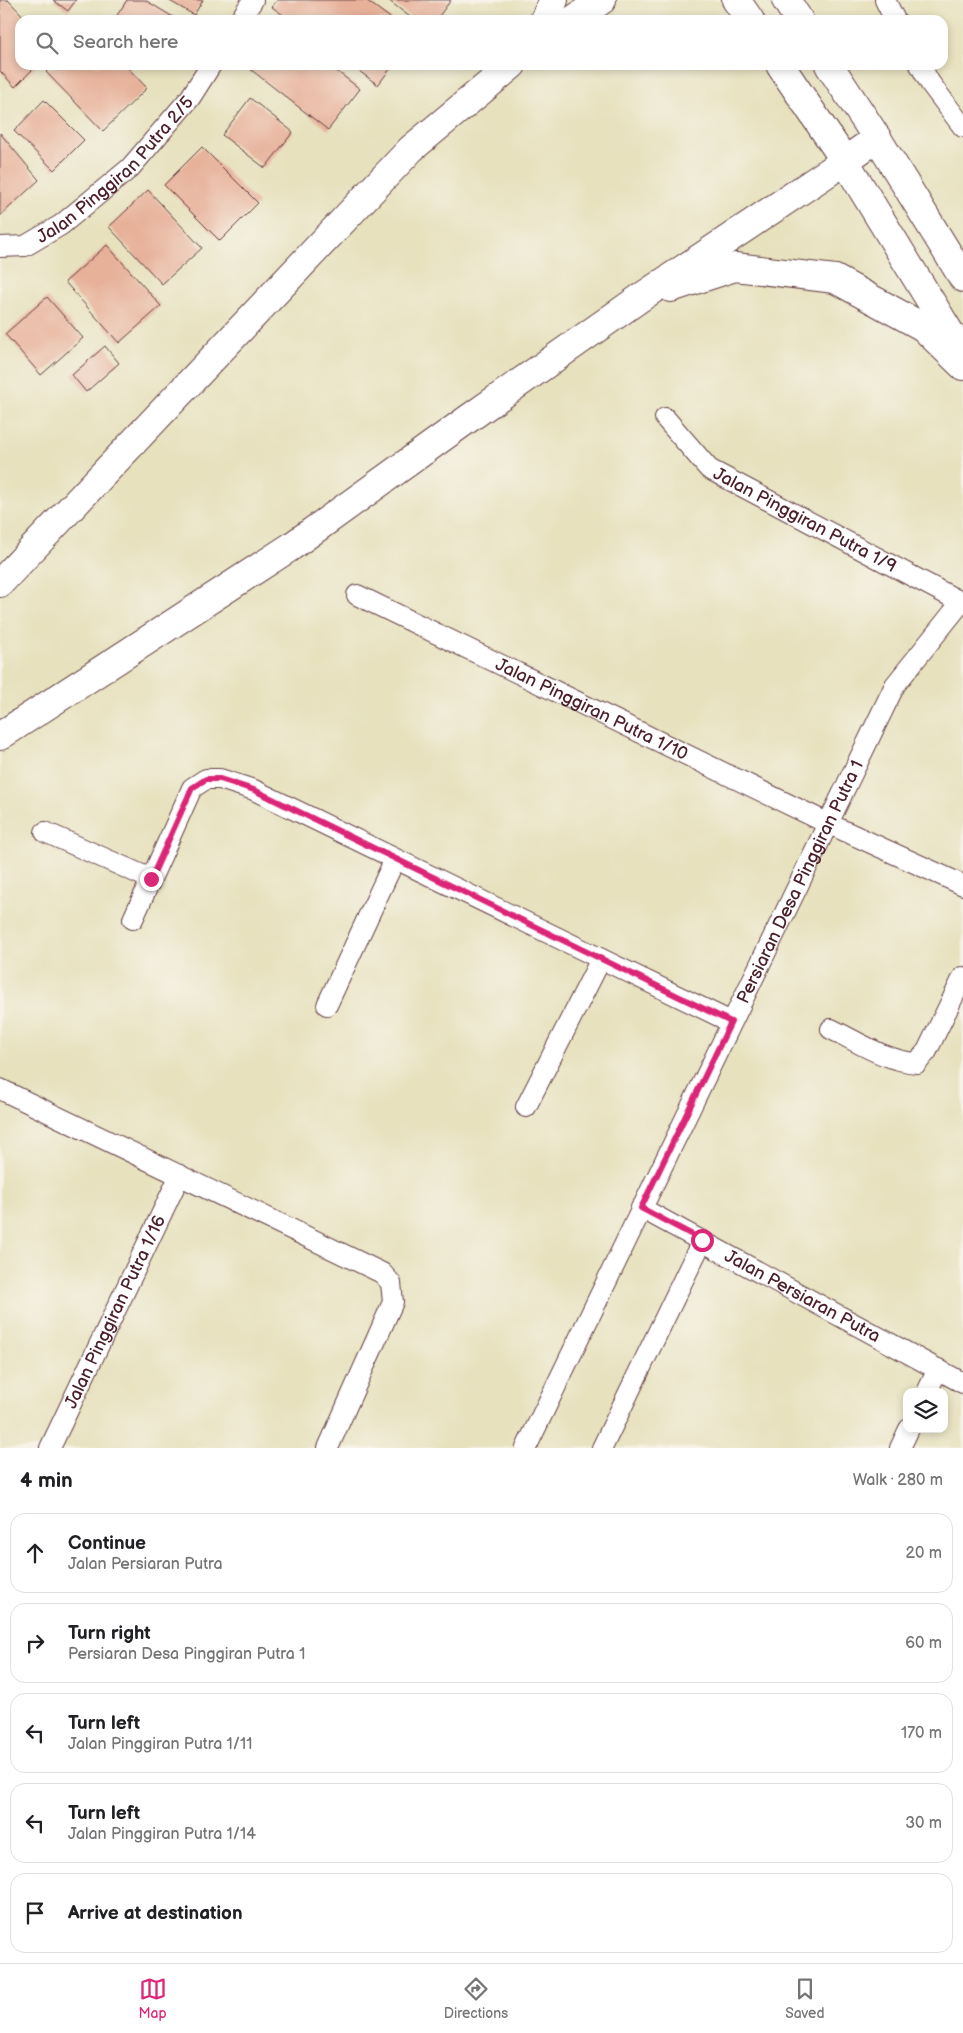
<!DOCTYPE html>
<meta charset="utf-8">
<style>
:root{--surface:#fff;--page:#f2f2f2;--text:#202124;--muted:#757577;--line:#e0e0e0;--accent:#db2777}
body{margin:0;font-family:"Balsamiq Sans",sans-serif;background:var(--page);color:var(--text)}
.controls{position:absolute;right:15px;bottom:15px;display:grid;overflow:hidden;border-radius:10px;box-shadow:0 2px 8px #0003}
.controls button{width:45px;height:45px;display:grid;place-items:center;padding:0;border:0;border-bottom:1px solid var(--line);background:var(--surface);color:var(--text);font:25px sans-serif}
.stop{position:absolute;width:15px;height:15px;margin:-11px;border:4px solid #db2777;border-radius:50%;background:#fff}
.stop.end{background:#db2777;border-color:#fff;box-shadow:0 1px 5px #0008}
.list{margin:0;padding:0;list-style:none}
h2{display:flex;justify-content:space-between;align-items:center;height:65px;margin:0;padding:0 20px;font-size:21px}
h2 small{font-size:16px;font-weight:400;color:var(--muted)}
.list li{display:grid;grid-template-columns:32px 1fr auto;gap:15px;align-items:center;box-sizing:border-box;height:80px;margin:0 10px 10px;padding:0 10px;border:1px solid var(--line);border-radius:15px}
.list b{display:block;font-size:19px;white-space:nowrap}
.list p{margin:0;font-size:16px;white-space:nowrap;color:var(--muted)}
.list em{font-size:16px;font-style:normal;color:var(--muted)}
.icon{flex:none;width:28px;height:28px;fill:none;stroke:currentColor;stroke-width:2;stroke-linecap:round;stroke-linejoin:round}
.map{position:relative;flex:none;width:963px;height:1448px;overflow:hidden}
.search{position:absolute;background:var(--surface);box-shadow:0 2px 8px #0003;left:15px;right:15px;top:15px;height:55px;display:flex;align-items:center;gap:12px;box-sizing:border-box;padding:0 18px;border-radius:15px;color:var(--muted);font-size:19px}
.sheet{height:515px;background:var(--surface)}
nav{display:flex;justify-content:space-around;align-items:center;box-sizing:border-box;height:70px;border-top:1px solid var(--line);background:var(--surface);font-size:14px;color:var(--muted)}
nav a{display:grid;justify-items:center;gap:2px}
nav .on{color:var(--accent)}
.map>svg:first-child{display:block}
</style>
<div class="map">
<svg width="963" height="1448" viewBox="0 0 963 1448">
<rect width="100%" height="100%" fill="#f7f3e8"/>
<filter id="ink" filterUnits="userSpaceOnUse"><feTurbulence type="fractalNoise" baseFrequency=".02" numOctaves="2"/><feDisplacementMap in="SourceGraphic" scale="10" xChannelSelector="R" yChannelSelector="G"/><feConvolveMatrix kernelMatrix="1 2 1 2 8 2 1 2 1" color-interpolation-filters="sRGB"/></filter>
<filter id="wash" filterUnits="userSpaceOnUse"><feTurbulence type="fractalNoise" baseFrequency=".0096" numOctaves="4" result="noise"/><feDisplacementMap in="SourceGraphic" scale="20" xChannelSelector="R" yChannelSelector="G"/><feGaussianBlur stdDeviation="1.12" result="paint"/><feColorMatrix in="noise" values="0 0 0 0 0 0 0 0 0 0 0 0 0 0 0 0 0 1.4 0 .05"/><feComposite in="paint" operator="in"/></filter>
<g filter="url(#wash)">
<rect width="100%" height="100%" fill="#e7e1be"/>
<g id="blocks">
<g fill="#e7b099">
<path d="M 0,0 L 8,0 L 27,20 L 20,20 L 20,65 L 37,65 L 15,87 L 0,71 Z"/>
<path d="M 53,0 L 76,0 L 68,11 Z"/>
<path d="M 127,0 L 145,0 L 178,20 L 114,20 Z"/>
<path d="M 168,0 L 203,0 L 194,15 Z"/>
<path d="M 277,0 L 366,0 L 393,20 L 290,20 L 272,7 Z"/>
<path d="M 388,0 L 451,0 L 436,20 L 414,20 Z"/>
<path d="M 53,65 L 125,65 L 147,88 L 103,131 L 46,72 Z"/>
<path d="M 245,65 L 329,65 L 360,89 L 328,130 Z"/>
<path d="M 351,65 L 393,65 L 378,85 Z"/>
<path d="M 250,98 L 293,132 L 265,168 L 222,135 Z"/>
<path d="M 44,100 L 84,140 L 54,170 L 14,131 Z"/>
<path d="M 0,133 L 39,180 L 0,216 Z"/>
<path d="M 202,147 L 258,203 L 220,241 L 164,185 Z"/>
<path d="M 148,190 L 202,248 L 162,284 L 109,227 Z"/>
<path d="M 107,245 L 161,306 L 119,343 L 65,282 Z"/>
<path d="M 47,297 L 83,338 L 41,375 L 5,334 Z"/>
<path d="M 105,346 L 119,363 L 86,392 L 72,375 Z"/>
</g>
</g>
</g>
<g filter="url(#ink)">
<use href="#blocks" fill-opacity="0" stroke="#623c41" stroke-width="1"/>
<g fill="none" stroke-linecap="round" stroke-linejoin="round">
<g stroke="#623c41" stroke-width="22">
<g id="street">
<path d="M 885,0 L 895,20"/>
<path d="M 240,20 L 253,0"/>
<path d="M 920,65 L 930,83 L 963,127"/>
<path id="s1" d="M 0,247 L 25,246 L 61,225 L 130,168 L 190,98 L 211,65"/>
<path id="s2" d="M 665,418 L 709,469 L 961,602"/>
<path id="s3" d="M 357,595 L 827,823 L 963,885"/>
<path d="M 45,832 L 151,879"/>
<path d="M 133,919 L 192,788 L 206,779 L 220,779 L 254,790 L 731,1022"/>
<path d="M 327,1005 L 395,859"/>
<path d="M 831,1029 C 858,1042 886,1061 917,1063 L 927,1051 L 963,977"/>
<path d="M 0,1089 L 382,1273 L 391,1283 L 393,1302 L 328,1448"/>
<path d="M 526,1107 L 601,959"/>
<path id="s4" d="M 641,1208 L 963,1383"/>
<path d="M 927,1392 L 938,1369"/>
<path id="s5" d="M 50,1448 L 180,1175"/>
<path id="s6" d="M 526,1448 L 895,685 L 963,600"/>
<path d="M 602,1448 L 702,1241"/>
<path d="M 900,1448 L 909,1429"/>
</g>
</g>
<g stroke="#623c41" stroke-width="30">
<g id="secondary">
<path d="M 736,0 L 750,20"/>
<path d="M 786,0 L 799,20"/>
<path d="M 544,20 L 554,0"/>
<path d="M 573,20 L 602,0"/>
<path d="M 780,65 L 845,161 L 961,351"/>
<path d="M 829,65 L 877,138 L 963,278"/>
<path d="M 671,288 L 735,267 L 835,279 L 923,327 L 963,366"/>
<path d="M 0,583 L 411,149 L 512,65"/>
<path d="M 0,736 L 292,546 L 468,419 L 640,298 L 845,161 L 877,138"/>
</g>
</g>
<use href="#street" stroke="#fff" stroke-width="20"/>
<use href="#secondary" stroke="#fff" stroke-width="28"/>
</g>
</g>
<g fill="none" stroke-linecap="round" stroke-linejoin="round" filter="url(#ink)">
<path stroke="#db2777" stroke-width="6" d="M 151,879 L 192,788 L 206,779 L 220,779 L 254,790 L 731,1022 L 641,1208 L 702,1240"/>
</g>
<g text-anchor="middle" stroke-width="5" stroke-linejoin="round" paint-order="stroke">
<g font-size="18" fill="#4a1f2b" stroke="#f7f3e8">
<text dy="6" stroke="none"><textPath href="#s1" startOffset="144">Jalan Pinggiran Putra 2/5</textPath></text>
<text dy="6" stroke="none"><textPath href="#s2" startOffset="176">Jalan Pinggiran Putra 1/9</textPath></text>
<text dy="6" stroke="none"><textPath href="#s3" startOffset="261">Jalan Pinggiran Putra 1/10</textPath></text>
<text dy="6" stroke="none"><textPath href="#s6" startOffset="629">Persiaran Desa Pinggiran Putra 1</textPath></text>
<text dy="6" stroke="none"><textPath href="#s4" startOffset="184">Jalan Persiaran Putra</textPath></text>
<text dy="6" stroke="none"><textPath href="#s5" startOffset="151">Jalan Pinggiran Putra 1/16</textPath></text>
</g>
</g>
</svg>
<div class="controls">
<button><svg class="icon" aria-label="layers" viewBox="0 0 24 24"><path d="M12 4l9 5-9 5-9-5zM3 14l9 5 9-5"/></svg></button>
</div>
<div class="stop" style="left:702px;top:1240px"></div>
<div class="stop end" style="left:151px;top:879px"></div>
<div class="search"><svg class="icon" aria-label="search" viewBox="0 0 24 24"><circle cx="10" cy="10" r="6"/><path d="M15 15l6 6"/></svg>Search here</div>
</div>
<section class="sheet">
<h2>4 min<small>Walk · 280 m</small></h2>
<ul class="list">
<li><svg class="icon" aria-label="ahead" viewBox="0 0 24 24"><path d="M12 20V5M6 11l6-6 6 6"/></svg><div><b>Continue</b><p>Jalan Persiaran Putra</p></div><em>20 m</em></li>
<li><svg class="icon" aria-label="right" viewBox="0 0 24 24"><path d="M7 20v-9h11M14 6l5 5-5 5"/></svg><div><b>Turn right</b><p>Persiaran Desa Pinggiran Putra 1</p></div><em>60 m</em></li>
<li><svg class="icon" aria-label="left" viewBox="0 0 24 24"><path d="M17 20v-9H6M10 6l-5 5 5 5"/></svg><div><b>Turn left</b><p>Jalan Pinggiran Putra 1/11</p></div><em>170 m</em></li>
<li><svg class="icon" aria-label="left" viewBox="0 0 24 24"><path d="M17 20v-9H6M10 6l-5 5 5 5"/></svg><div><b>Turn left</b><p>Jalan Pinggiran Putra 1/14</p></div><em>30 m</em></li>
<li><svg class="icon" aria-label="arrive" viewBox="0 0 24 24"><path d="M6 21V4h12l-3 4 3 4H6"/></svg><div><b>Arrive at destination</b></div></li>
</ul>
</section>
<nav>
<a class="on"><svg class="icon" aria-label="map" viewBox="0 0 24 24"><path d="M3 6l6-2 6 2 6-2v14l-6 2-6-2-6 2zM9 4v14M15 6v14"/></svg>Map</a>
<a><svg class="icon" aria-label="directions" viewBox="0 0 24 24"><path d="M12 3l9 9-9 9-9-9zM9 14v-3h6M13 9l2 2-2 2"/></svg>Directions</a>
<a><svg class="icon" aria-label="saved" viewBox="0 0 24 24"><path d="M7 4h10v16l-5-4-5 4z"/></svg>Saved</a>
</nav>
